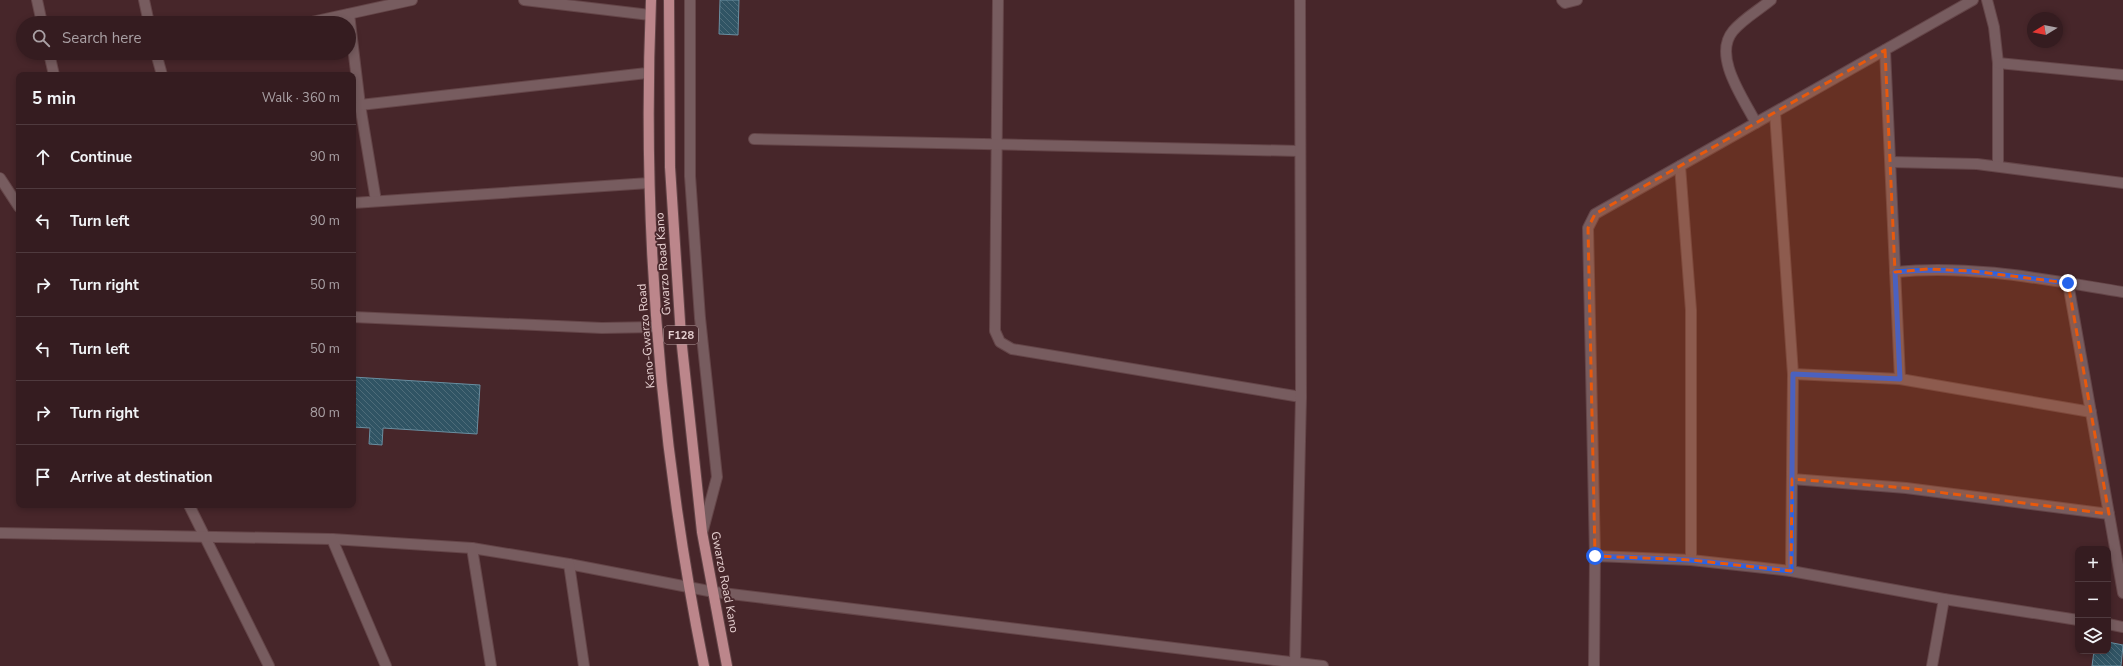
<!DOCTYPE html>
<meta charset="utf-8">
<style>
:root{--surface:#351c20;--page:#40292d;--text:#f1f3f6;--muted:#aaa1a5;--line:#4f3a3e}
body{margin:0;font-family:"Nunito Sans",sans-serif;background:var(--page);color:var(--text)}
.controls{position:absolute;right:12px;bottom:12px;display:grid;overflow:hidden;border-radius:8px;box-shadow:0 2px 6px #0003}
.controls button{width:36px;height:36px;display:grid;place-items:center;padding:0;border:0;border-bottom:1px solid var(--line);background:var(--surface);color:var(--text);font:20px sans-serif}
.compass{position:absolute;left:2027px;top:12px;width:36px;height:36px;border-radius:50%;background:var(--surface);box-shadow:0 2px 6px #0003;rotate:260deg}
.stop{position:absolute;width:12px;height:12px;margin:-9px;border:3px solid #2563eb;border-radius:50%;background:#fff}
.stop.end{background:#2563eb;border-color:#fff;box-shadow:0 1px 4px #0008}
.list{margin:0;padding:0;list-style:none}
h2{display:flex;justify-content:space-between;align-items:center;height:52px;margin:0;padding:0 16px;font-size:17px}
h2 small{font-size:13px;font-weight:400;color:var(--muted)}
.list li{display:grid;grid-template-columns:26px 1fr auto;gap:12px;align-items:center;box-sizing:border-box;height:64px;padding:0 16px;border-top:1px solid var(--line)}
.list b{display:block;font-size:15px;white-space:nowrap}
.list em{font-size:13px;font-style:normal;color:var(--muted)}
.icon{flex:none;width:22px;height:22px;fill:none;stroke:currentColor;stroke-width:2;stroke-linecap:round;stroke-linejoin:round}
.map{position:relative;flex:none;width:2123px;height:666px;overflow:hidden}
.search{position:absolute;background:var(--surface);box-shadow:0 2px 6px #0003;left:16px;top:16px;width:340px;height:44px;display:flex;align-items:center;gap:10px;box-sizing:border-box;padding:0 14px;border-radius:22px;color:var(--muted);font-size:15px}
.panel{position:absolute;background:var(--surface);box-shadow:0 2px 6px #0003;left:16px;top:72px;width:340px;height:436px;border-radius:8px}
.map>svg:first-child{display:block}
</style>
<div class="map">
<svg width="2123" height="666" viewBox="0 0 2123 666">
<defs>
<pattern id="building-back-hatch" width="6" height="6" patternUnits="userSpaceOnUse"><rect width="6" height="6" fill="#305464"/><path d="M-1 5l2 2M0 0l6 6M5-1l2 2" fill="none" stroke="#4e6c79"/></pattern>
</defs>
<rect width="100%" height="100%" fill="#47262a"/>
<g fill="url(#building-back-hatch)" stroke="#698ea0">
<path d="M 720,0 L 739,0 L 738,35 L 719,34 Z"/>
<path d="M 353,377 L 480,385 L 477,434 L 383,428 L 382,445 L 369,444 L 370,428 L 353,427 Z"/>
<path d="M 2108,642 L 2123,645 L 2121,666 L 2092,666 L 2094,651 L 2108,651 Z"/>
</g>
<g fill="none" stroke-linecap="round" stroke-linejoin="round">
<g stroke="#644548" stroke-width="12">
<g id="minor">
<path d="M 37,0 L 42,23"/>
<path d="M 144,0 L 149,23"/>
<path d="M 524,0 L 650,15"/>
<path d="M 690,0 L 690,176 L 700,318 L 717,477 L 703,530"/>
<path d="M 998,0 L 995,331 L 1000,342 L 1012,349 L 1301,397"/>
<path d="M 1562,0 L 1565,3 L 1577,0"/>
<path d="M 1987,0 L 1994,27 L 1998,63 L 1998,166"/>
<path d="M 349,14 L 360,105 L 376,201"/>
<path d="M 307,23 L 412,0"/>
<path d="M 1885,50 L 1900,379"/>
<path d="M 49,53 L 54,75"/>
<path d="M 156,53 L 162,75"/>
<path d="M 1998,63 L 2123,75"/>
<path d="M 360,105 L 647,73"/>
<path d="M 1775,113 L 1793,374 L 1791,571"/>
<path d="M 1756,123 C 1744,99 1712,56 1733,31 C 1743,19 1759,10 1771,0"/>
<path d="M 754,139 L 1299,151"/>
<path d="M 1891,162 L 1977,164 L 2123,183"/>
<path d="M 1680,166 L 1691,310 L 1691,560"/>
<path d="M 0,178 L 19,207"/>
<path d="M 353,203 L 649,183"/>
<path d="M 1895,272 C 1971,264 2048,280 2123,292"/>
<path d="M 2068,283 L 2123,593"/>
<path d="M 353,317 L 602,328 L 656,327"/>
<path d="M 1793,374 L 1900,379 L 2091,412"/>
<path d="M 1792,479 L 1906,488 L 2109,514"/>
<path d="M 189,505 L 269,666"/>
<path d="M 0,533 L 332,539 L 472,548 L 569,564 L 714,592 L 1323,666"/>
<path d="M 332,539 L 386,666"/>
<path d="M 472,548 L 491,666"/>
<path d="M 1595,556 L 1691,560 L 1791,571 L 1944,599 L 2078,620"/>
<path d="M 569,564 L 584,666"/>
<path d="M 2108,624 L 2123,627"/>
<path d="M 1295,663 L 1301,397 L 1300,0"/>
<path d="M 1594,666 L 1595,556 L 1588,228 L 1595,214 L 1973,0"/>
<path d="M 1932,666 L 1944,599"/>
</g>
</g>
<g stroke="#644548" stroke-width="12">
<g id="major">
<path d="M 651,0 C 642,222 660,448 704,666"/>
<path d="M 669,0 L 670,167 L 681,337 L 702,532 L 727,666"/>
</g>
</g>
<use href="#minor" stroke="#775c5f" stroke-width="10"/>
<use href="#major" stroke="#bc868b" stroke-width="10"/>
</g>
<g fill="none" stroke-linecap="round" stroke-linejoin="round">
<path stroke="#2563eb" stroke-width="5" d="M 1595,556 L 1691,560 L 1791,571 L 1793,374 L 1900,379 L 1895,272 C 1954,266 2010,276 2068,283"/>
</g>
<path fill="#e8590c" fill-opacity="0.2" stroke="#e8590c" stroke-width="3" stroke-dasharray="8 5" stroke-linejoin="round" d="M 1885,50 L 1895,272 L 1928,269 L 1972,271 L 2068,283 L 2109,514 L 1906,488 L 1792,479 L 1791,571 L 1691,560 L 1595,556 L 1588,228 L 1595,214 Z"/>
<g text-anchor="middle" stroke-width="3.5" stroke-linejoin="round" paint-order="stroke">
<rect fill="#47262a" stroke="#b69d9f" stroke-width="1" x="664" y="326" width="34" height="18" rx="3"/>
<g font-size="11" font-weight="bold" fill="#e6d0d1">
<text x="681" y="339">F128</text>
</g>
<g font-size="12" fill="#e6d0d1" stroke="#47262a">
<text transform="translate(663 264) rotate(-94)" y="4">Gwarzo Road Kano</text>
<text transform="translate(646 336) rotate(-95)" y="4">Kano-Gwarzo Road</text>
<text transform="translate(725 582) rotate(79)" y="4">Gwarzo Road Kano</text>
</g>
</g>
</svg>
<div class="controls">
<button>+</button>
<button>−</button>
<button><svg class="icon" aria-label="layers" viewBox="0 0 24 24"><path d="M12 4l9 5-9 5-9-5zM3 14l9 5 9-5"/></svg></button>
</div>
<svg class="compass" viewBox="-18 -18 36 36"><path d="M0-13l5 13h-10z" fill="#e53935"/><path d="M0 13l5-13h-10z" fill="#aaa1a5"/></svg>
<div class="stop" style="left:1595px;top:556px"></div>
<div class="stop end" style="left:2068px;top:283px"></div>
<div class="search"><svg class="icon" aria-label="search" viewBox="0 0 24 24"><circle cx="10" cy="10" r="6"/><path d="M15 15l6 6"/></svg>Search here</div>
<section class="panel">
<h2>5 min<small>Walk · 360 m</small></h2>
<ul class="list">
<li><svg class="icon" aria-label="ahead" viewBox="0 0 24 24"><path d="M12 20V5M6 11l6-6 6 6"/></svg><div><b>Continue</b></div><em>90 m</em></li>
<li><svg class="icon" aria-label="left" viewBox="0 0 24 24"><path d="M17 20v-9H6M10 6l-5 5 5 5"/></svg><div><b>Turn left</b></div><em>90 m</em></li>
<li><svg class="icon" aria-label="right" viewBox="0 0 24 24"><path d="M7 20v-9h11M14 6l5 5-5 5"/></svg><div><b>Turn right</b></div><em>50 m</em></li>
<li><svg class="icon" aria-label="left" viewBox="0 0 24 24"><path d="M17 20v-9H6M10 6l-5 5 5 5"/></svg><div><b>Turn left</b></div><em>50 m</em></li>
<li><svg class="icon" aria-label="right" viewBox="0 0 24 24"><path d="M7 20v-9h11M14 6l5 5-5 5"/></svg><div><b>Turn right</b></div><em>80 m</em></li>
<li><svg class="icon" aria-label="arrive" viewBox="0 0 24 24"><path d="M6 21V4h12l-3 4 3 4H6"/></svg><div><b>Arrive at destination</b></div></li>
</ul>
</section>
</div>
